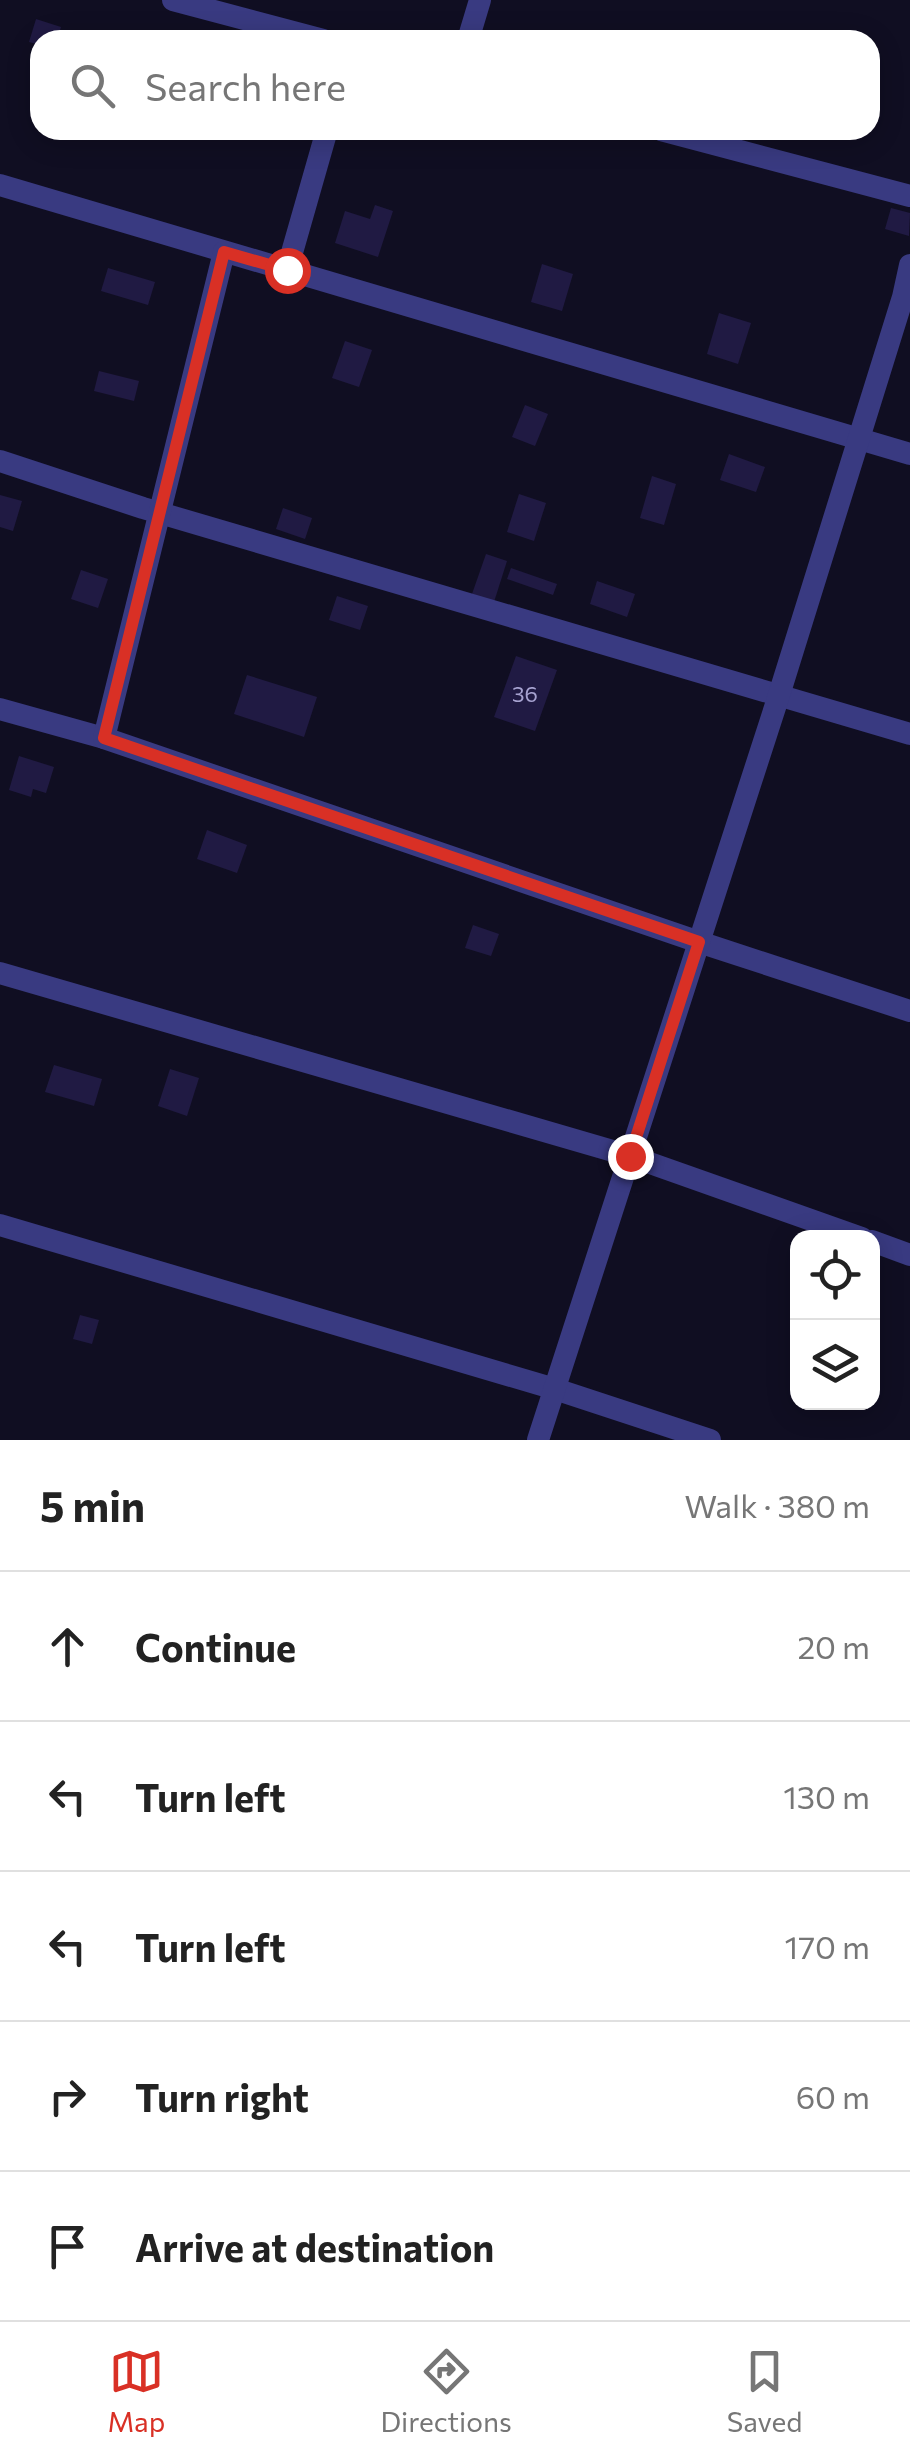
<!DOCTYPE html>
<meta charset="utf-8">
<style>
:root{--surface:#fff;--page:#f2f2f2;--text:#222;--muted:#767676;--line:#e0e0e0;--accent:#d93025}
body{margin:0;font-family:Commissioner,sans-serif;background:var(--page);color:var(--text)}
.controls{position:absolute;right:30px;bottom:30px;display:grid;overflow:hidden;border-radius:20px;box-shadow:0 5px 25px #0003}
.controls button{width:90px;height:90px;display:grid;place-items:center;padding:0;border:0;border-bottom:2px solid var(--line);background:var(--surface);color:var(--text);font:50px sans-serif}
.stop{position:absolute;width:30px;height:30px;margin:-22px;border:8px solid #d93025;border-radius:50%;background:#fff}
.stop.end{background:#d93025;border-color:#fff;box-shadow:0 2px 10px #0008}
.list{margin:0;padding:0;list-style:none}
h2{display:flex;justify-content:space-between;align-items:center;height:130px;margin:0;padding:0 40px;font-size:42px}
h2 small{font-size:32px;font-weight:400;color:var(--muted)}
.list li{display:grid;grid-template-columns:65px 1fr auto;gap:30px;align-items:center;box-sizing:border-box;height:150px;padding:0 40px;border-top:2px solid var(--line)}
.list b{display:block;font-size:38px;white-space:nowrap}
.list em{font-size:32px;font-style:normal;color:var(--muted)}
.icon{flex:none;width:55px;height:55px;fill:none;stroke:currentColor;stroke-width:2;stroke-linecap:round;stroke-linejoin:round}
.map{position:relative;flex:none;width:910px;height:1440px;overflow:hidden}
.search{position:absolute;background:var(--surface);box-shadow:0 5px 25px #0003;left:30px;right:30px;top:30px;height:110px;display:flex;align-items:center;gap:25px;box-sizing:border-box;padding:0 35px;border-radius:30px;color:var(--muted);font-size:38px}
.sheet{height:880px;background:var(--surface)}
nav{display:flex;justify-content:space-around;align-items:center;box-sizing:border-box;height:140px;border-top:2px solid var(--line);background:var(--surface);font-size:28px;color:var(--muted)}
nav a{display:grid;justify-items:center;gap:5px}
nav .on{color:var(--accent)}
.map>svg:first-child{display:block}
</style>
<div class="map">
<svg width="910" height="1440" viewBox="0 0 910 1440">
<rect width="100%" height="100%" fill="#100e22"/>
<g fill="#201a43">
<path d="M 36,19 L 61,27 L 57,40 L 40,40 L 40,45 L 29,42 Z"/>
<path d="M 375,205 L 393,211 L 378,257 L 335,243 L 345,211 L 370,219 Z"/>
<path d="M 891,208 L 910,213 L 909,236 L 885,229 Z"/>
<path d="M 542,264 L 573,274 L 562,311 L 531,302 Z"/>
<path d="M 108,268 L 155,282 L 148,305 L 101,291 Z"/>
<path d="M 719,313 L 751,323 L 738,364 L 707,354 Z"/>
<path d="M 345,341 L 372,350 L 359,387 L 332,378 Z"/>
<path d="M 99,371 L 139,381 L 134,401 L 94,391 Z"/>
<path d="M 525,405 L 548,414 L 535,446 L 512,437 Z"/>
<path d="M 729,454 L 765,467 L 756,492 L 720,480 Z"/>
<path d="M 652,476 L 676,484 L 664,525 L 640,518 Z"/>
<path d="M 519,494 L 546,503 L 534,541 L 507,532 Z"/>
<path d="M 0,495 L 22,501 L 13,531 L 0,527 Z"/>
<path d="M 283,508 L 312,518 L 305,539 L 276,529 Z"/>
<path d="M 486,554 L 507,561 L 494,602 L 472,594 Z"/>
<path d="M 511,568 L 557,584 L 553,595 L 507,579 Z"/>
<path d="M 81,570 L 108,579 L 98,608 L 71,599 Z"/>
<path d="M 597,581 L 635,594 L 627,617 L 590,604 Z"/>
<path d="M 337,596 L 368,606 L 360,630 L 329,620 Z"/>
<path d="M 516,656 L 557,670 L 535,731 L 494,717 Z"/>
<path d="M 247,675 L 317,697 L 304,737 L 234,714 Z"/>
<path d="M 19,756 L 54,767 L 46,793 L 33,789 L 31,797 L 9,790 Z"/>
<path d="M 207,830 L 247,845 L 237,873 L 197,859 Z"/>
<path d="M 473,925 L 499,934 L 491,956 L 465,948 Z"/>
<path d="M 54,1065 L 102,1079 L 94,1106 L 45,1092 Z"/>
<path d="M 170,1069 L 199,1078 L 187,1116 L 158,1106 Z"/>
<path d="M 80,1315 L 99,1320 L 92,1344 L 73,1339 Z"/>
</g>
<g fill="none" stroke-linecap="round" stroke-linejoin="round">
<g stroke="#393a81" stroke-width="22">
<path d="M 173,0 L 323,40"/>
<path d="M 468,40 L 480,0"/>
<path d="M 661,130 L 910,196"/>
<path d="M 0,185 L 910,454"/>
<path d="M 287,270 L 327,130"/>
<path d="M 0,461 L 143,508 L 910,734"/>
<path d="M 0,709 L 104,738 L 699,942 L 910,1011"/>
<path d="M 104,738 L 224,252"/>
<path d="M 0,973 L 630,1156 L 862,1238"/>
<path d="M 0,1225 L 555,1389 L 710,1440"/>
<path d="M 872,1241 L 910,1255"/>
<path d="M 538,1440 L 779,695 L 903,297 L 910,265"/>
</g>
</g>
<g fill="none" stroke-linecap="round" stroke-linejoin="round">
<path stroke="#d93025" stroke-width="12" d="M 287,270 L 224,252 L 104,738 L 699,942 L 630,1156"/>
</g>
<g text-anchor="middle" stroke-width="8" stroke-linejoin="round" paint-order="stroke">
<g font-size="22" fill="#a6a2d0">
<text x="525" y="702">36</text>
</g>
</g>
</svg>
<div class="controls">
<button><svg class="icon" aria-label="locate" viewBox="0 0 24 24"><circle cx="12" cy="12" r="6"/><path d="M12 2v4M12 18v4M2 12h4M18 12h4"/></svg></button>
<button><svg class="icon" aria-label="layers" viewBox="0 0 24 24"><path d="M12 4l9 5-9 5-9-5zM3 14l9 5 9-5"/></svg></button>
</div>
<div class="stop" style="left:287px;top:270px"></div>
<div class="stop end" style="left:630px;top:1156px"></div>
<div class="search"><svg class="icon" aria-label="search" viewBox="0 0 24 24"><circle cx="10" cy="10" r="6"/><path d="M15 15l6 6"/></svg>Search here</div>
</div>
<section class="sheet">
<h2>5 min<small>Walk · 380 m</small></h2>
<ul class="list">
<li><svg class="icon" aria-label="ahead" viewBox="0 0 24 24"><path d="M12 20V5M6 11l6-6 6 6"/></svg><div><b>Continue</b></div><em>20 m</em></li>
<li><svg class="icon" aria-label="left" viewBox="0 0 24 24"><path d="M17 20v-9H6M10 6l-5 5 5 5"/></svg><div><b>Turn left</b></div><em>130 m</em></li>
<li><svg class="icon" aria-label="left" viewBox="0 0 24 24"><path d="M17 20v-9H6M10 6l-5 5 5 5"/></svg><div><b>Turn left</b></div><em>170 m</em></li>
<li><svg class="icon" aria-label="right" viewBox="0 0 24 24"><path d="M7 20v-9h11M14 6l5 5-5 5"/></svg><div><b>Turn right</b></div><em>60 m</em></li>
<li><svg class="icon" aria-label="arrive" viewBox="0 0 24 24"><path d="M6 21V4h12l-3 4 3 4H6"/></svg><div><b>Arrive at destination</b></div></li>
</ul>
</section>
<nav>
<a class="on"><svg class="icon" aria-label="map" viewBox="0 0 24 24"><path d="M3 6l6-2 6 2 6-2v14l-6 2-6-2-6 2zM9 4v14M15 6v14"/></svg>Map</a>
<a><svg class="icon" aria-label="directions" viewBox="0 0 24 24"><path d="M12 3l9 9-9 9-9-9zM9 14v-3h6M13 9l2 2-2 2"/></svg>Directions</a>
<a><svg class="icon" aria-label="saved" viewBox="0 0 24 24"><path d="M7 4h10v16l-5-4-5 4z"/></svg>Saved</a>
</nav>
